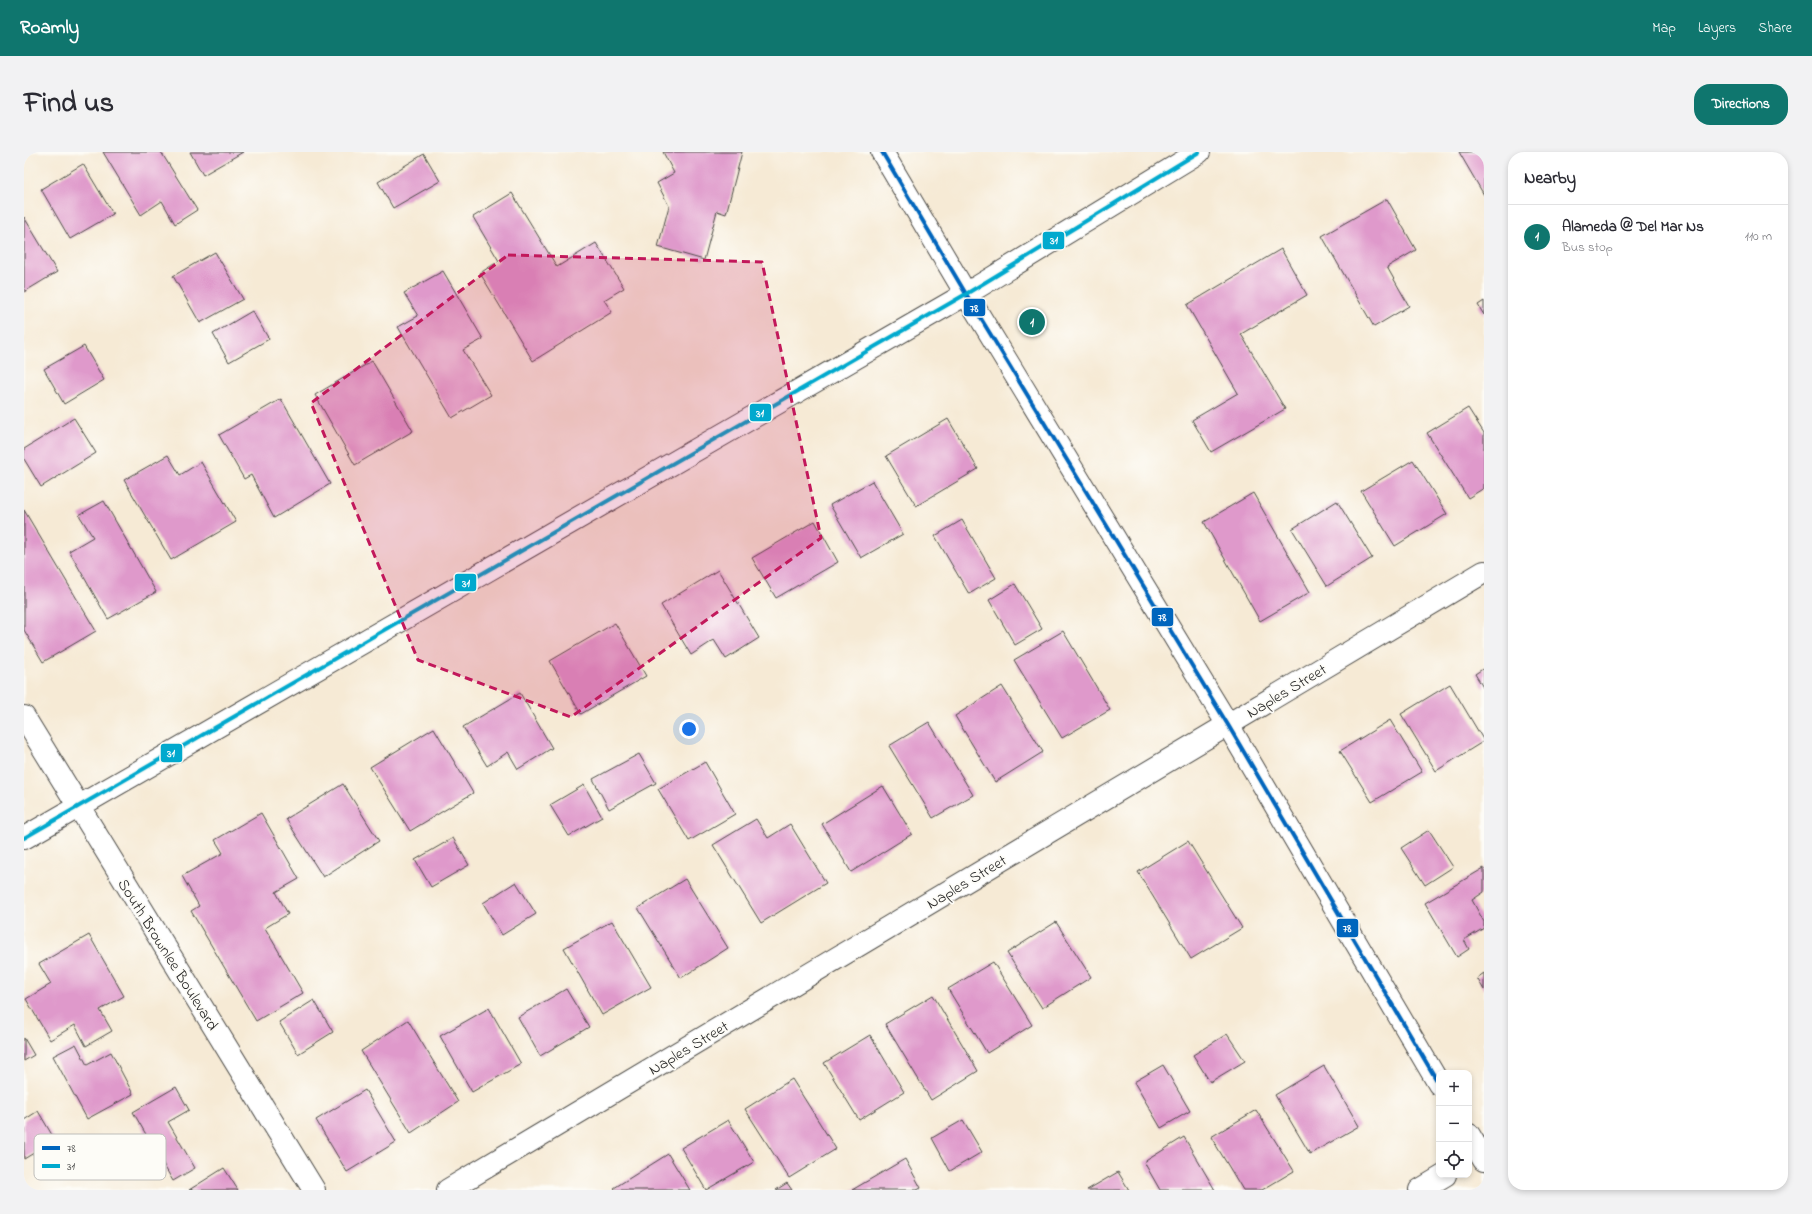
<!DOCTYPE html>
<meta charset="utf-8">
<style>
:root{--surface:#fff;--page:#f2f2f3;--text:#2b2b33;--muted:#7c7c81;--line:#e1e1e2;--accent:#0f766e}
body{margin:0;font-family:"Indie Flower",sans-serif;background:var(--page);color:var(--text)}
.controls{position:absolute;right:12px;bottom:12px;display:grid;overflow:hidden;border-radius:8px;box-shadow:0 2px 6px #0003}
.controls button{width:36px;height:36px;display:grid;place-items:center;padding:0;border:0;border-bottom:1px solid var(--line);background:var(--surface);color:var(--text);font:20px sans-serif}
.you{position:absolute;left:665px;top:577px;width:14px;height:14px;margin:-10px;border:3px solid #fff;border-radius:50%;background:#1a73e8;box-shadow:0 0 0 6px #1a73e833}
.badge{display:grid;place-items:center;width:26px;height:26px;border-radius:50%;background:var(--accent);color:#fff;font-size:13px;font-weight:700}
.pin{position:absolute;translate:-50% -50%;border:2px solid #fff;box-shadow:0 1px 4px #0006}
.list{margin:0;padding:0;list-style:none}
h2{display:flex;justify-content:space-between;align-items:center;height:52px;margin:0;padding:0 16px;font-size:17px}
h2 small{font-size:13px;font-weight:400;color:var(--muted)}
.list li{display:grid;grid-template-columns:26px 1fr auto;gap:12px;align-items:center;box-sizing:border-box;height:64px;padding:0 16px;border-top:1px solid var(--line)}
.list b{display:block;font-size:15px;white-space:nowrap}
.list p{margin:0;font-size:13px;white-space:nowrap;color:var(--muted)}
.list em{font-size:13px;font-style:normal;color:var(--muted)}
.icon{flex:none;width:22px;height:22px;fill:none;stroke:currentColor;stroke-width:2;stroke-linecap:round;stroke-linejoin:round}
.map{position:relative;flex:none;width:1460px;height:1038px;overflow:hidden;border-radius:16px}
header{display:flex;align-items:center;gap:24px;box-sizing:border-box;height:56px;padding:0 20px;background:var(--accent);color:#fff}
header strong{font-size:19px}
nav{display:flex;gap:22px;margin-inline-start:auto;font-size:14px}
.intro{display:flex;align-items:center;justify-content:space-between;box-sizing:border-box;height:96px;padding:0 24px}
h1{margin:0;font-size:28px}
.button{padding:10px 18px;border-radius:16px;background:var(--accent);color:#fff;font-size:14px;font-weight:700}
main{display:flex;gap:24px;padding:0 24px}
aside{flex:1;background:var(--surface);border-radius:16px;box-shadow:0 2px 6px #0003}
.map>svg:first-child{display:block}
</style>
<header>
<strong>Roamly</strong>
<nav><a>Map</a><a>Layers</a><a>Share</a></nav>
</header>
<div class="intro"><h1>Find us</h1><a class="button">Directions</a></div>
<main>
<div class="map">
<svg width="1460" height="1038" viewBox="0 0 1460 1038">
<rect width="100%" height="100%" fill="#fdfcf7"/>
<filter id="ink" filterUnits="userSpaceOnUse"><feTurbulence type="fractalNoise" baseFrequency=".025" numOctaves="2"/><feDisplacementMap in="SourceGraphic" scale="8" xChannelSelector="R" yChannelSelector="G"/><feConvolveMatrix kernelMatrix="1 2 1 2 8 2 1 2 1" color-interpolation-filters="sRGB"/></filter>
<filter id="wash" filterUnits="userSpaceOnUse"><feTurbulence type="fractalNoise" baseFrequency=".012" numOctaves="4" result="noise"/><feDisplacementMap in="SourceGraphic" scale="16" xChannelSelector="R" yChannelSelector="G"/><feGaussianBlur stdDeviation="0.9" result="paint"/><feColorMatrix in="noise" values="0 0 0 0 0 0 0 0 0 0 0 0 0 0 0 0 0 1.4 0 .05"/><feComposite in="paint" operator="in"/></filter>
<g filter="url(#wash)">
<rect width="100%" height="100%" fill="#f6ead5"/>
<g id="blocks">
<g fill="#df99cb">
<path d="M 79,0 L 137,0 L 173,58 L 151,72 L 138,49 L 117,63 Z"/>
<path d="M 166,0 L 219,0 L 179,23 Z"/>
<path d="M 639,0 L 718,0 L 702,62 L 693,59 L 680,108 L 634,95 L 645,54 L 633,31 L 650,21 Z"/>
<path d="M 1435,0 L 1460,0 L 1460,43 Z"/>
<path d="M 400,2 L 416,29 L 369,56 L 354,30 Z"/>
<path d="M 59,12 L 89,62 L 46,87 L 17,37 Z"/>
<path d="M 488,41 L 533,115 L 572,91 L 600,136 L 580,148 L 588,160 L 509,209 L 456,121 L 475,109 L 449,65 Z"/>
<path d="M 1363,47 L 1392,98 L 1363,115 L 1385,154 L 1350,175 L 1298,84 Z"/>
<path d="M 0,65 L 33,120 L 0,140 Z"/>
<path d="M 1257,97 L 1283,143 L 1217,182 L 1261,257 L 1187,300 L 1168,268 L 1214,241 L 1163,153 Z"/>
<path d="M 191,100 L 219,147 L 176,171 L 149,124 Z"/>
<path d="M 419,119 L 459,187 L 439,198 L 467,243 L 428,266 L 374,175 L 394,164 L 380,141 Z"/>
<path d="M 1460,149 L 1460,163 L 1454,153 Z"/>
<path d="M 228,159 L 245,187 L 205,210 L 189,182 Z"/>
<path d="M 60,194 L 80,228 L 40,252 L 20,217 Z"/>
<path d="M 348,209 L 389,279 L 331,313 L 291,243 Z"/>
<path d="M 257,247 L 306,332 L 250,366 L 227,323 L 220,327 L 195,283 Z"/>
<path d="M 1444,256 L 1460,281 L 1460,336 L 1444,346 L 1403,281 Z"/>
<path d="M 50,266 L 72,301 L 17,335 L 0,307 L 0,297 Z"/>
<path d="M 924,267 L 954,317 L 892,354 L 862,304 Z"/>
<path d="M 144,303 L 156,323 L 177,310 L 212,370 L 147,408 L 100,328 Z"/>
<path d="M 1389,308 L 1423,362 L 1371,394 L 1337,339 Z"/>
<path d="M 848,329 L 879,382 L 837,406 L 806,353 Z"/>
<path d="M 1229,341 L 1286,440 L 1236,469 L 1180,370 Z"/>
<path d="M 80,349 L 132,440 L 84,467 L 45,399 L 69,385 L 55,363 Z"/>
<path d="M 1313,349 L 1348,406 L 1303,434 L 1268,377 Z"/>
<path d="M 0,358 L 72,479 L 19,510 L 0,478 Z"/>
<path d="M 938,368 L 972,426 L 945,442 L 911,384 Z"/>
<path d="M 791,369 L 814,410 L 752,446 L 728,406 Z"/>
<path d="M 694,418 L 735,486 L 702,507 L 690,488 L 667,503 L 637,453 Z"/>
<path d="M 991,432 L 1018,477 L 991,493 L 965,448 Z"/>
<path d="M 591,471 L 622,524 L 557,562 L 526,509 Z"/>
<path d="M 1039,479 L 1086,558 L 1038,586 L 990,508 Z"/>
<path d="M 1460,516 L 1460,537 L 1451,522 Z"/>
<path d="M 1426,532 L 1460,589 L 1412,619 L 1377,562 Z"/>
<path d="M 978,534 L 1019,600 L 971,630 L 931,564 Z"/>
<path d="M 496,541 L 528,596 L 494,617 L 484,600 L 463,614 L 439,575 Z"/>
<path d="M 1366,568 L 1398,620 L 1348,650 L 1316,599 Z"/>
<path d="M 905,570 L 949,643 L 909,666 L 865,594 Z"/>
<path d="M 410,576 L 449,641 L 386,679 L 346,615 Z"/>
<path d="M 615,602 L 632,631 L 585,657 L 569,627 Z"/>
<path d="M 681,610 L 711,662 L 665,689 L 634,637 Z"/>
<path d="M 319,632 L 355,689 L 299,725 L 262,667 Z"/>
<path d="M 560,633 L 578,665 L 545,684 L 526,653 Z"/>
<path d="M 859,634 L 888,682 L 827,720 L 798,672 Z"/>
<path d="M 237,661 L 275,727 L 252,740 L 264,762 L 241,776 L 279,841 L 232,869 L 167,759 L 175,754 L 158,724 L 199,701 L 191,688 Z"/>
<path d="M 732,667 L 744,686 L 766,672 L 802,731 L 737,771 L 689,693 Z"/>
<path d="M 1405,678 L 1429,715 L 1401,733 L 1377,696 Z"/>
<path d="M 429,686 L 445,713 L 407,735 L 391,708 Z"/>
<path d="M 1164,689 L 1218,776 L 1167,807 L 1114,720 Z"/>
<path d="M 1460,716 L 1460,740 L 1448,748 L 1460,770 L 1460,776 L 1440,788 L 1445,797 L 1433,805 L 1401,751 Z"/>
<path d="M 661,727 L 704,796 L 657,826 L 614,756 Z"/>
<path d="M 492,730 L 512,762 L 478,783 L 459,751 Z"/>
<path d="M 588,769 L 627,835 L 578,863 L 540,796 Z"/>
<path d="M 1032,770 L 1067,825 L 1018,856 L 983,801 Z"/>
<path d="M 65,783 L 100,844 L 76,858 L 88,879 L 62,894 L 51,873 L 26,888 L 2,847 L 27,832 L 15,812 Z"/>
<path d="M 969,810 L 1008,873 L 963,901 L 924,837 Z"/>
<path d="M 1460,821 L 1460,838 L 1453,826 Z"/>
<path d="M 542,837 L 565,875 L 516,904 L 494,865 Z"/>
<path d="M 909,843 L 954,919 L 907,948 L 861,872 Z"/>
<path d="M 290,848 L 309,880 L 274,902 L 255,870 Z"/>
<path d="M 465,856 L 497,912 L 448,940 L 416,884 Z"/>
<path d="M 384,868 L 434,950 L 387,981 L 337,899 Z"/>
<path d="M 1203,882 L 1221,909 L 1186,930 L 1169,903 Z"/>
<path d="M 846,883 L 880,940 L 835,968 L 800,911 Z"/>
<path d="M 0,886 L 10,903 L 0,909 Z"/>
<path d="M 52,892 L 63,913 L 87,900 L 109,942 L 63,967 L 29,904 Z"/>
<path d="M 1139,913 L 1166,959 L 1137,976 L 1110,930 Z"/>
<path d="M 1300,914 L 1335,974 L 1286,1002 L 1251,943 Z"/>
<path d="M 768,927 L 812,997 L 765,1026 L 721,957 Z"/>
<path d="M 152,935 L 165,958 L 144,970 L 171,1016 L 149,1029 L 109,960 Z"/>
<path d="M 341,938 L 372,990 L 323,1020 L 292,968 Z"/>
<path d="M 1232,958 L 1270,1019 L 1238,1038 L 1219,1038 L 1187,985 Z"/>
<path d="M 14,959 L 31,988 L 0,1007 L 0,968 Z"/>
<path d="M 704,968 L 730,1010 L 682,1038 L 657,996 Z"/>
<path d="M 939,968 L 958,1000 L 926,1019 L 908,986 Z"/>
<path d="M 1160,985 L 1191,1038 L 1136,1038 L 1120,1010 Z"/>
<path d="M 644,1002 L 666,1038 L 592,1038 L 590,1036 Z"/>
<path d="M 881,1007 L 897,1036 L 893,1038 L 828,1038 Z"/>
<path d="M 200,1016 L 214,1038 L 165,1038 Z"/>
<path d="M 1094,1020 L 1105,1038 L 1063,1038 Z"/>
<path d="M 763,1031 L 768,1038 L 752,1038 Z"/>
</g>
</g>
</g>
<g filter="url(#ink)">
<use href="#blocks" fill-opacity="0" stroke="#494844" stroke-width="1"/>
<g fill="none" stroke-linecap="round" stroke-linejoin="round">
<g stroke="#494844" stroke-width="24">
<g id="minor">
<path d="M 0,565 L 290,1038"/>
<path d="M 0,686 L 942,142 L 1175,0"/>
<path d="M 424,1038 L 1460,420"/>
<path d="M 1396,1038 L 1421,1023"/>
</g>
</g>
<g stroke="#494844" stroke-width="24">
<g id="major">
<path d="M 858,0 L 942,142 L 1204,573 L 1415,932"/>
<path d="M 1445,983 L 1460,1008"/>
</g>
</g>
<use href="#minor" stroke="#fff" stroke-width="22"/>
<use href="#major" stroke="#fff" stroke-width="22"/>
<g stroke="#fdfcf7" stroke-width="7">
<path id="bus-1" d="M 858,0 L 942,142 L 1204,573 L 1415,932"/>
</g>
<g stroke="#fdfcf7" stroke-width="7">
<path id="bus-2" d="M 0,686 L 942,142 L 1175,0"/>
</g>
<use href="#bus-1" stroke="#0065bd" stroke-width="4"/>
<use href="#bus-2" stroke="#00a9ce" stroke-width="4"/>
</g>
</g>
<path fill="#c2185b" fill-opacity="0.2" stroke="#c2185b" stroke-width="3" stroke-dasharray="8 5" stroke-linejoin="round" d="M 484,103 L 738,110 L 797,386 L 547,565 L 394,508 L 287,251 Z"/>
<g text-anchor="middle" stroke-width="3.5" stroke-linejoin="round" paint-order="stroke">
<g font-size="16" fill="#2b2b2b" stroke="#fdfcf7">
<text transform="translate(1262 538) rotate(-31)" y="6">Naples Street</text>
<text transform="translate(942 729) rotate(-31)" y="6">Naples Street</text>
<text transform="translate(145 802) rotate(58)" y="6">South Brownlee Boulevard</text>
<text transform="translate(664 895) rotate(-31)" y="6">Naples Street</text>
</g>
</g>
<rect x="10" y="982" width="132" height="46" rx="6" fill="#fdfcf7" stroke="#bebdba" stroke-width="1"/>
<rect x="18" y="994" width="18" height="4" fill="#0065bd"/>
<rect x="18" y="1012" width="18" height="4" fill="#00a9ce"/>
<g font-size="11" fill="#2b2b2b">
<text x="43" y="1000">78</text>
<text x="43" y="1018">31</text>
</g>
<g stroke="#fdfcf7" stroke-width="1.5">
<rect x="1018" y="79" width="23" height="19" rx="4" fill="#00a9ce"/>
<rect x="939" y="146" width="23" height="19" rx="4" fill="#0065bd"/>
<rect x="725" y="251" width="23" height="19" rx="4" fill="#00a9ce"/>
<rect x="430" y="421" width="23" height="19" rx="4" fill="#00a9ce"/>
<rect x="1127" y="455" width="23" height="20" rx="4" fill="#0065bd"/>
<rect x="136" y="591" width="23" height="20" rx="4" fill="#00a9ce"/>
<rect x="1312" y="766" width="23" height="20" rx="4" fill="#0065bd"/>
</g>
<g font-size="11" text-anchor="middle" font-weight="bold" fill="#fff">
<text x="1030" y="92">31</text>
<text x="950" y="160">78</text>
<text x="736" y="265">31</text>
<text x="442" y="435">31</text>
<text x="1138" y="469">78</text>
<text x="147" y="605">31</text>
<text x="1323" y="780">78</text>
</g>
</svg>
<div class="controls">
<button>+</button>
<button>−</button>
<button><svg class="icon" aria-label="locate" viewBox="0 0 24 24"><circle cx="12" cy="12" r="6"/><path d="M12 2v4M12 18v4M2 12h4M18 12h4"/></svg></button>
</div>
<div class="you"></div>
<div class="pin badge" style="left:1008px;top:170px">1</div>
</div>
<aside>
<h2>Nearby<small></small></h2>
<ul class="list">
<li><span class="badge">1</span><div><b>Alameda @ Del Mar Ns</b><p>Bus stop</p></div><em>110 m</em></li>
</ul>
</aside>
</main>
